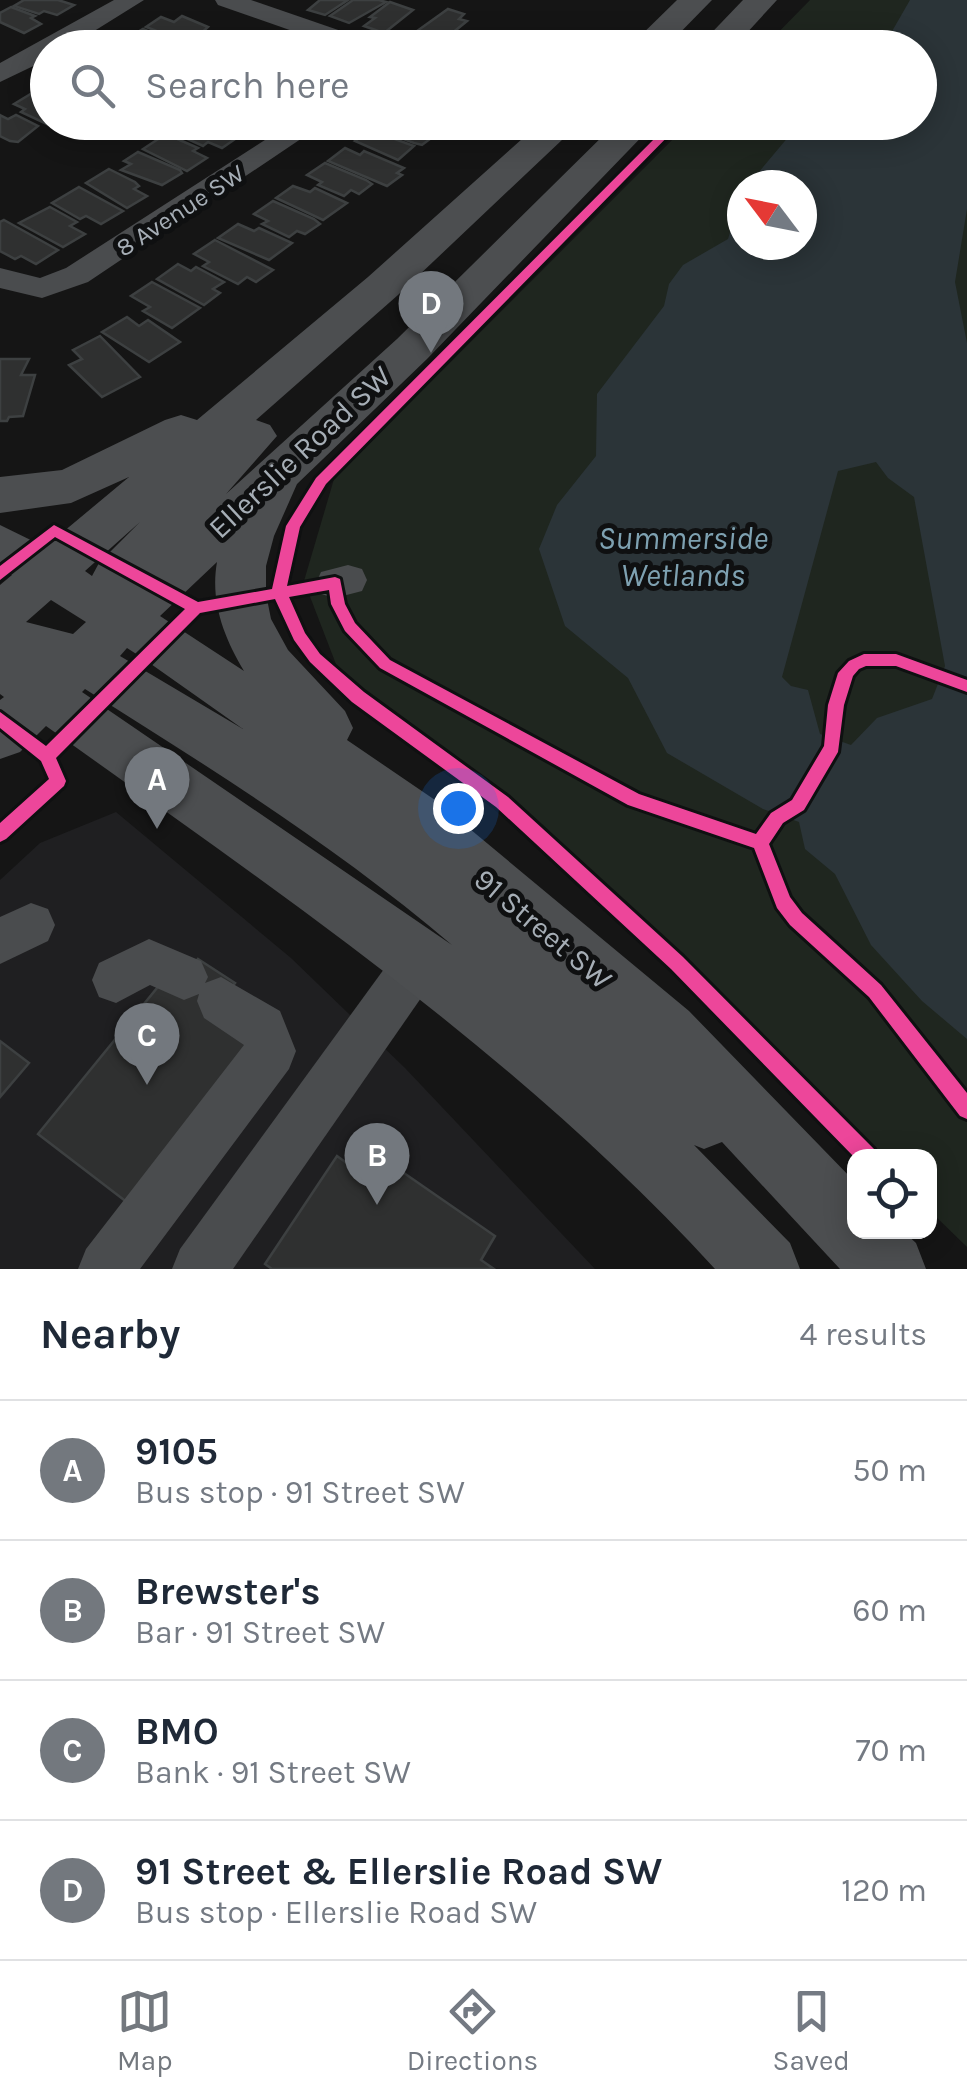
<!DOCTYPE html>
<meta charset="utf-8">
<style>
:root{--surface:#fff;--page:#f2f2f3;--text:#1f2937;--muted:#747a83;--line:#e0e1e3;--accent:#73787e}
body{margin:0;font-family:Karla,sans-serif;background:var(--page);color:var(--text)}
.controls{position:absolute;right:30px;bottom:30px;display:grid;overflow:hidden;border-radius:20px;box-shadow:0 5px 25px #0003}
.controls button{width:90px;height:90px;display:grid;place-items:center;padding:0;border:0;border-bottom:2px solid var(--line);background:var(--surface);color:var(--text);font:50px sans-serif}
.compass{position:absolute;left:727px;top:170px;width:90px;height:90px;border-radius:50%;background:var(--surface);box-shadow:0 5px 25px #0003;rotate:302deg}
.you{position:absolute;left:458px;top:808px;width:35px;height:35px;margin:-25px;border:8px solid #fff;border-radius:50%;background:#1a73e8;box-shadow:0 0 0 15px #1a73e833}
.badge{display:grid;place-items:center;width:65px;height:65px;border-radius:50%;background:var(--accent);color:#fff;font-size:32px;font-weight:700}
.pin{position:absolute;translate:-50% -82px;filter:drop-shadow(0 2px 5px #0008)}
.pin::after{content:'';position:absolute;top:52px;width:35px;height:30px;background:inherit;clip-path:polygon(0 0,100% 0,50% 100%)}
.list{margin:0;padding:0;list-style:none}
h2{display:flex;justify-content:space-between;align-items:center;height:130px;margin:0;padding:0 40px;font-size:42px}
h2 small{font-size:32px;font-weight:400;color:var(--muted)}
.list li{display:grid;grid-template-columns:65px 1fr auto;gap:30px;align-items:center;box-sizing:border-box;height:140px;padding:0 40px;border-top:2px solid var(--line)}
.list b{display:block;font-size:38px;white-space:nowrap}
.list p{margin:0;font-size:32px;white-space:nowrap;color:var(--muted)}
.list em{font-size:32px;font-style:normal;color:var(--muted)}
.icon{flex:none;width:55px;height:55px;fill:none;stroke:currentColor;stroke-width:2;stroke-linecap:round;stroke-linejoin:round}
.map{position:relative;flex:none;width:967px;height:1269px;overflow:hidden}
.search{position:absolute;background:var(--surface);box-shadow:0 5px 25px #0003;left:30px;right:30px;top:30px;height:110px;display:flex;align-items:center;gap:25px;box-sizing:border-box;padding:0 35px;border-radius:55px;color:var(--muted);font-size:38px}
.sheet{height:690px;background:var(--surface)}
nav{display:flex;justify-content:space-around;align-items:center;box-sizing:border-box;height:140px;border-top:2px solid var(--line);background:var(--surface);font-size:28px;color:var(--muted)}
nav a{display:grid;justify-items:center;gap:5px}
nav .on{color:var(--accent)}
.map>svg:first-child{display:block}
</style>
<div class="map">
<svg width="967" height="1269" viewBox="0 0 967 1269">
<rect width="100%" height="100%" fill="#151515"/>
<path fill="#1f1f21" d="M 116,812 L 291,958 L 405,1068 L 595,1269 L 0,1269 L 0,880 L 40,843 Z"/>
<path fill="#1f261f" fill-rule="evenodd" d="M 810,0 L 967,0 L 967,1247 L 930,1211 L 930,1156 L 872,1156 L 594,892 L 339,672 L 304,581 L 334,479 L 689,123 L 920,122 L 920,48 L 764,47 ZM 742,185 L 802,185 L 802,245 L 742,245 Z"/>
<path fill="#2b3438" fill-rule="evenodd" d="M 910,0 L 967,0 L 967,209 L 955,282 L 967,343 L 967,1039 L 922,1001 L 871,945 L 835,874 L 805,849 L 799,822 L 763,809 L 667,753 L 628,678 L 565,626 L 539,549 L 557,505 L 596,456 L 597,394 L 664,306 L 669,284 L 683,265 L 728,239 L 742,194 L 742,245 L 802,245 L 802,185 L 748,185 L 800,123 L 920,122 L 920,48 L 883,47 ZM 876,462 L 888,478 L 914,497 L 945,666 L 932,699 L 877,718 L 851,745 L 820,734 L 808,690 L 791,686 L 782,677 L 838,471 Z"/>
<g fill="#2f3030" stroke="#3d4041" stroke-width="2.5">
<path d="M 24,0 L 58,0 L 74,5 L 57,15 L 44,11 L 39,14 L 14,6 Z"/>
<path d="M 320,0 L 348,0 L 325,15 L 308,10 Z"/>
<path d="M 353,0 L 379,0 L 386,2 L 349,23 L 330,16 Z"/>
<path d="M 390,2 L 413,10 L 384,33 L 364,26 L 375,18 L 370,17 Z"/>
<path d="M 11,7 L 35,16 L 31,18 L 41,24 L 24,33 L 0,22 L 0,13 Z"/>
<path d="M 448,9 L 464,14 L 459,19 L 467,21 L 446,38 L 439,36 L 430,43 L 410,36 Z"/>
<path d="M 182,16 L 208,27 L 196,38 L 190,36 L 183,41 L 146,27 L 161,17 L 174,22 Z"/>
<path d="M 143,29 L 159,36 L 183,46 L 134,47 L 139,44 L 126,39 Z"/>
<path d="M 490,35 L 497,35 L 502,42 L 496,43 L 499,48 L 445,48 L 456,46 L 453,41 Z"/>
<path d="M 34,92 L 48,98 L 48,122 L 53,122 L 49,125 L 21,112 L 25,109 L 14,104 Z"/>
<path d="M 0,115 L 8,119 L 16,115 L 38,126 L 18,142 L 10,141 L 0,136 Z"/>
<path d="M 207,122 L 238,137 L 222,148 L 208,142 L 203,146 L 172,132 L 180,126 L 172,122 Z"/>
<path d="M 217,122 L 258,122 L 242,134 Z"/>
<path d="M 378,122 L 421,122 L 433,127 L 425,133 L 434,136 L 422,145 L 414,143 L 377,129 L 374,126 Z"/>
<path d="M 370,130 L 414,146 L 398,160 L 355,141 Z"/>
<path d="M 166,134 L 198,148 L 193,151 L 207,158 L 187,171 L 143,149 Z"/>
<path d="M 345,148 L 360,155 L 364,151 L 404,168 L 397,173 L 402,175 L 387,186 L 328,161 Z"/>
<path d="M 138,152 L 180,170 L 182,173 L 162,185 L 121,170 L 131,164 L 124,161 Z"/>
<path d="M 325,163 L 366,180 L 372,184 L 359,194 L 351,190 L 344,196 L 318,185 L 322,182 L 307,175 Z"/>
<path d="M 109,169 L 135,182 L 139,186 L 134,189 L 147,196 L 127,208 L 86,183 Z"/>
<path d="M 293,186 L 310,192 L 315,188 L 347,203 L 323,220 L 276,198 Z"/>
<path d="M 79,187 L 123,211 L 101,224 L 86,216 L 80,219 L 52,203 Z"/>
<path d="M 273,201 L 314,219 L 320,224 L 305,234 L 297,231 L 289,237 L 262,224 L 268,221 L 254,214 Z"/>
<path d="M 50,207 L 77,222 L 70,226 L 85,234 L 63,247 L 19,223 Z"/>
<path d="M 4,220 L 58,250 L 36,264 L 21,256 L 15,259 L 0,251 L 0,222 Z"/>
<path d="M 238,224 L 254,231 L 259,228 L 292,243 L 269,260 L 218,238 Z"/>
<path d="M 215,240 L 273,270 L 256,282 L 247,277 L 238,284 L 203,266 L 209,262 L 194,254 Z"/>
<path d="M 178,264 L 191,271 L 196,267 L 224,282 L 213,289 L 220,293 L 204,305 L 157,279 Z"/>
<path d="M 152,282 L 200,308 L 172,328 L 143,311 L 150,307 L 131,296 Z"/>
<path d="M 127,317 L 139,326 L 148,320 L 180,342 L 149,362 L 102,332 Z"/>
<path d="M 100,336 L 140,377 L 102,397 L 69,365 L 82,359 L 73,350 Z"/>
<path d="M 0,359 L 29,359 L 21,375 L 35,375 L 23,416 L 9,417 L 7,421 L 0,421 Z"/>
<path d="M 198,959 L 235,983 L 214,1009 L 254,1036 L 128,1203 L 38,1134 L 166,977 L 177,984 Z"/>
<path d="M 0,1041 L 29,1063 L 0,1097 Z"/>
<path d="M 375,1153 L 495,1236 L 481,1260 L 494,1269 L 272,1269 L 265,1264 L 337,1156 L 362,1174 Z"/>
</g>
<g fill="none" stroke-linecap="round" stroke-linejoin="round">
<g fill="#4a4c4e" fill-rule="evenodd">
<path d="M 114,0 L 144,0 L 67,48 L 48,48 L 48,59 L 0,82 L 0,63 Z"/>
<path d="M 215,0 L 251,0 L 376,43 L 380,48 L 341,48 L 218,5 Z"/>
<path d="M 293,122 L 326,122 L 88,282 L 42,298 L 0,288 L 0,268 L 40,278 L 66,268 Z"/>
<path d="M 348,565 L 362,569 L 367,580 L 362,591 L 335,598 L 321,594 L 316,583 L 321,572 Z"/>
<path d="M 31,903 L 48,909 L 55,925 L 48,941 L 0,964 L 0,917 Z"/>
<path d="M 420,936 L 437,943 L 444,959 L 437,975 L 233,1269 L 172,1269 L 180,1249 L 403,943 Z"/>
<path d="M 149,939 L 201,961 L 208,977 L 205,983 L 221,977 L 280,1011 L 296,1051 L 289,1069 L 140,1269 L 78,1269 L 86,1249 L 244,1045 L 204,1018 L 197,1001 L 199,994 L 184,1000 L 150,985 L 116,1003 L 99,997 L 92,980 L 99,963 Z"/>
</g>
<g fill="#4c4e50" fill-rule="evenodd">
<path d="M 677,0 L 712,0 L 665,48 L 628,48 Z"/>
<path d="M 743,0 L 777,0 L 733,48 L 697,48 Z"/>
<path d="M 541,122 L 581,122 L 398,295 L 256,420 L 270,425 L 277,436 L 226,494 L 397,339 L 617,122 L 656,122 L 427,359 L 297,484 L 274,536 L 266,566 L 266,594 L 271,619 L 288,650 L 345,711 L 353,728 L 347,740 L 435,800 L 689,1011 L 854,1181 L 854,1232 L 904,1232 L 916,1243 L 926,1269 L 840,1269 L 722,1142 L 704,1149 L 694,1145 L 790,1243 L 800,1269 L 715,1269 C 519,1055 281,894 46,726 L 20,752 L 0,759 L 0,700 L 4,697 L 0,694 L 0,585 L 12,575 L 0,568 L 0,525 L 45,547 L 129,477 L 71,503 L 0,513 L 0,477 L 62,470 L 165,420 L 181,415 L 197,420 L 368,277 ZM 140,522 L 99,563 L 92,576 L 85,571 ZM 217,562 C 210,602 224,637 244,671 L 160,616 ZM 51,600 L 86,622 L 73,634 L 26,622 ZM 127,648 L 141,657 L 243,729 L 120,656 ZM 85,689 C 212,769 337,847 452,945 L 82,692 Z"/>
</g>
<g stroke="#0f1011" stroke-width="6">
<path id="cycleway" d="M 671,122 L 682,122 L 326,484 L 300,527 L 287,586 L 335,577 L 340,579 L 345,604 L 355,623 L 390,660 L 639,794 L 756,834 L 771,813 L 792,800 L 824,746 L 828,705 L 838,673 L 849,661 L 864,654 L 896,654 L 967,680 L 967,692 L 896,666 L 866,666 L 859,669 L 853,676 L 844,705 L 838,752 L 804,810 L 783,823 L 769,844 L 790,897 L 802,913 L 881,985 L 967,1093 L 967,1119 L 960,1116 L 869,997 L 790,925 L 777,908 L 754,848 L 628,805 L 380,668 L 345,631 L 331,604 L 329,590 L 289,597 L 305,633 L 320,654 L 364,692 L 508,797 L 683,957 L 874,1149 L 877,1156 L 854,1157 L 671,969 L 496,807 L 352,702 L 310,662 L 294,640 L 275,599 L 200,613 L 56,758 L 66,781 L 64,786 L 6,839 L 0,842 L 0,823 L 49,779 L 41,761 L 0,728 L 0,712 L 46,746 L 185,609 L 55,537 L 0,580 L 0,566 L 54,525 L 198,602 L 272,589 L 286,526 L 316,478 Z"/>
</g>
<use href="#cycleway" fill="#ed469a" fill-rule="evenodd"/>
</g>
<g text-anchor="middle" stroke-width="10" stroke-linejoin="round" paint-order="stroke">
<g font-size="25" fill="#a6aeb6" stroke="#0f1011">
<text transform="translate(180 210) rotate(-33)" y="9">8 Avenue SW</text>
</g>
<g font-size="30" fill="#a6aeb6" stroke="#0f1011">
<text transform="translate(300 452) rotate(-43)" y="10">Ellerslie Road SW</text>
<text transform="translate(543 929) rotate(40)" y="10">91 Street SW</text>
</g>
<g font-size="32" font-style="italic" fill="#7ea1b1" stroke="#0f1011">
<text x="683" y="549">Summerside<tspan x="683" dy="37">Wetlands</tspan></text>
</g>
</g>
</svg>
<div class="controls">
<button><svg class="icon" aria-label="locate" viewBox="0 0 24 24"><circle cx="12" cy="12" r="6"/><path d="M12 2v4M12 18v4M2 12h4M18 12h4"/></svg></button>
</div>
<svg class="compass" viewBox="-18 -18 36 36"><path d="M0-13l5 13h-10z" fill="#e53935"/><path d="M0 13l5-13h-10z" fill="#747a83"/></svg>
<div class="you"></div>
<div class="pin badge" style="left:157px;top:829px">A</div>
<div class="pin badge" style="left:377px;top:1205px">B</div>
<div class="pin badge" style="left:147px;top:1085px">C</div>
<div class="pin badge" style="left:431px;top:353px">D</div>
<div class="search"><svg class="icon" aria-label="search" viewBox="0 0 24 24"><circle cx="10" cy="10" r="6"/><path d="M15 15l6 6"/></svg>Search here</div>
</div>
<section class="sheet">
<h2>Nearby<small>4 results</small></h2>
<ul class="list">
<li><span class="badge">A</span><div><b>9105</b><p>Bus stop · 91 Street SW</p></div><em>50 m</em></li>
<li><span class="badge">B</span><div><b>Brewster's</b><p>Bar · 91 Street SW</p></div><em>60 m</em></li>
<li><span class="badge">C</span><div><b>BMO</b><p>Bank · 91 Street SW</p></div><em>70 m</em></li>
<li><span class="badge">D</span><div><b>91 Street &amp; Ellerslie Road SW</b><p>Bus stop · Ellerslie Road SW</p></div><em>120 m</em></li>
</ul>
</section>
<nav>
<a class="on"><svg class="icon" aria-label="map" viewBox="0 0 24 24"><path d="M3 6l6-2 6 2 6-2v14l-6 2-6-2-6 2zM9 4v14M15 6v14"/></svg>Map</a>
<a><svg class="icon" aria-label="directions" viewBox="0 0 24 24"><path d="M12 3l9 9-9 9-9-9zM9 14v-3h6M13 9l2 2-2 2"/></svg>Directions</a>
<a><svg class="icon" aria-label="saved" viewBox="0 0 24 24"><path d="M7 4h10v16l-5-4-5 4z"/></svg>Saved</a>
</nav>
